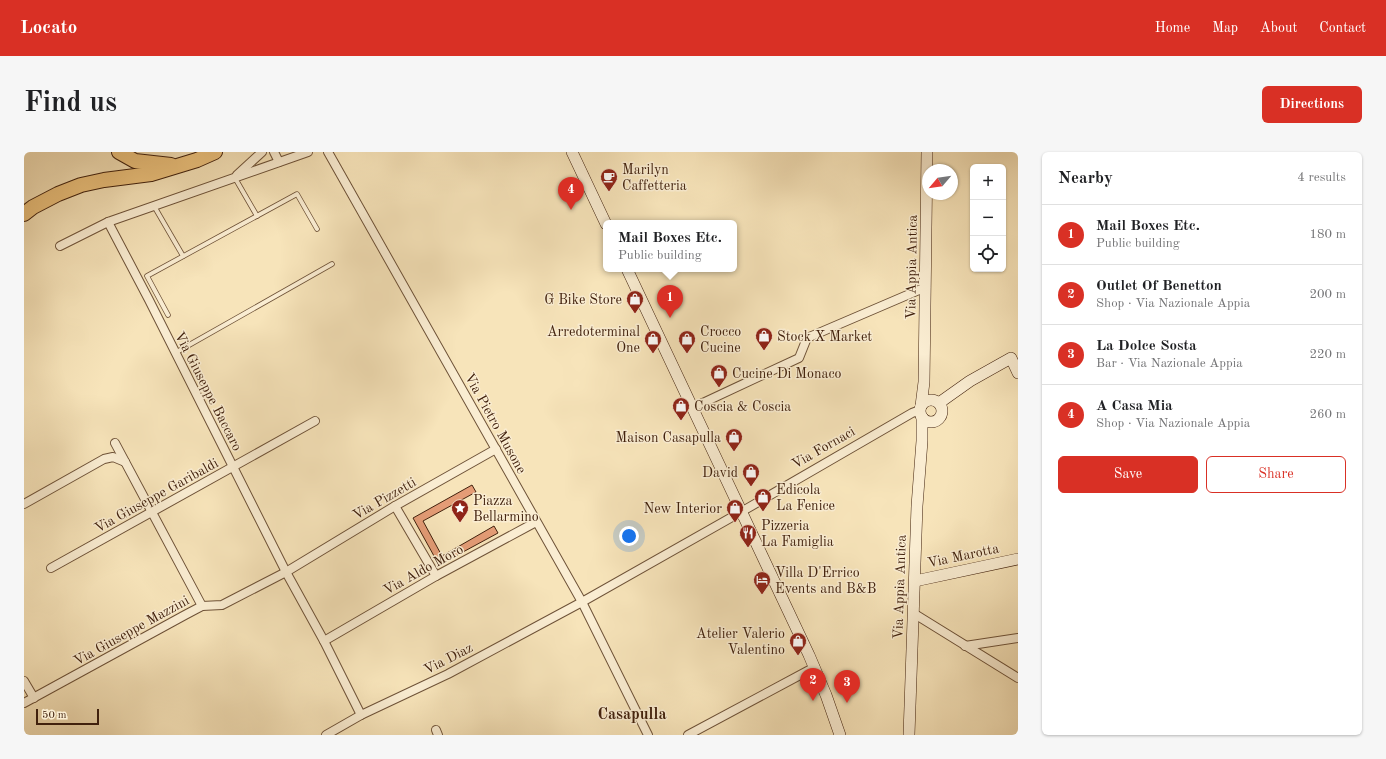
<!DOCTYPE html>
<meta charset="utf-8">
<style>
:root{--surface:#fff;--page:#f6f6f6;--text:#202124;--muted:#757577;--line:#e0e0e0;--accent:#d93025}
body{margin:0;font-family:"Old Standard TT",serif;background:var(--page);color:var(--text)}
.controls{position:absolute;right:12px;top:12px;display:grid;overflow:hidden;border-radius:6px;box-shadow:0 1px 3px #0004}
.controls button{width:36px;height:36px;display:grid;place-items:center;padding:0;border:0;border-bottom:1px solid var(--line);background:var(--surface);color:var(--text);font:20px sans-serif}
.compass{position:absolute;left:898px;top:12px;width:36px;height:36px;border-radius:50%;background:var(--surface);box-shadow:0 1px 3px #0004;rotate:241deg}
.scale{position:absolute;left:12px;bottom:10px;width:63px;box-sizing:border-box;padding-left:4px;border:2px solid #41210d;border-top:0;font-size:11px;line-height:14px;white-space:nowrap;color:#41210d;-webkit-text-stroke:3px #faedd2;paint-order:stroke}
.you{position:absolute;left:605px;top:384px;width:14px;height:14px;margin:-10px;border:3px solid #fff;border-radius:50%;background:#1a73e8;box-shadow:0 0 0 6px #1a73e833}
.badge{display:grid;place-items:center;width:26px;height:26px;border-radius:50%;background:var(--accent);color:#fff;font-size:13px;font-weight:700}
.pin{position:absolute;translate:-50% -33px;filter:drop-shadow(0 1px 2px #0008)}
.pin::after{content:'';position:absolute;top:21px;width:14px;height:12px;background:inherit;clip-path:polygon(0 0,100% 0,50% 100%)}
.popup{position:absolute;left:579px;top:68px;width:134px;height:52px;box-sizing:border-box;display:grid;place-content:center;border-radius:6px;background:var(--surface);filter:drop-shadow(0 1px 3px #0005);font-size:13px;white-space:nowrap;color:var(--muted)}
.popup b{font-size:15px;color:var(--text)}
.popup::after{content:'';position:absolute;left:50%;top:100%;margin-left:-8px;border:8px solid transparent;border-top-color:var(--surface)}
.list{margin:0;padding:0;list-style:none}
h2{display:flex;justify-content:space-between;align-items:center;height:52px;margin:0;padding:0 16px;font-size:17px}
h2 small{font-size:13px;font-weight:400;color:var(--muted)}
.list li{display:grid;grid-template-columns:26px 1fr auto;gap:12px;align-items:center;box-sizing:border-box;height:60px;padding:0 16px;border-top:1px solid var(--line)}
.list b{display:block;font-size:15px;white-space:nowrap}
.list p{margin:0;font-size:13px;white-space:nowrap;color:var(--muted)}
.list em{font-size:13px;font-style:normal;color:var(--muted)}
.actions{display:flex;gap:8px;padding:12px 16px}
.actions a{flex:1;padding:9px 0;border:1px solid var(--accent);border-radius:6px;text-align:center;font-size:14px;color:var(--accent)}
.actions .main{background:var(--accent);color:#fff}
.icon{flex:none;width:22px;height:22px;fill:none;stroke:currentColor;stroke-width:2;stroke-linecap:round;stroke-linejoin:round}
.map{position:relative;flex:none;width:994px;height:583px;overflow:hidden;border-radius:6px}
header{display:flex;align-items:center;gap:24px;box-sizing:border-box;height:56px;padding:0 20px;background:var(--accent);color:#fff}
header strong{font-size:19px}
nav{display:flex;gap:22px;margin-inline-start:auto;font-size:14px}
.intro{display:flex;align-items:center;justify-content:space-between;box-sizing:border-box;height:96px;padding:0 24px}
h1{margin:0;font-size:28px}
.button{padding:10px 18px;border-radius:6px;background:var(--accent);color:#fff;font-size:14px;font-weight:700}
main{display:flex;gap:24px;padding:0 24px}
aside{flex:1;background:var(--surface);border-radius:6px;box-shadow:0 1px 3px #0004}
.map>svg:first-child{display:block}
</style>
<header>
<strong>Locato</strong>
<nav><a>Home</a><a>Map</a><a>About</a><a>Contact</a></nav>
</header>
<div class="intro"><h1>Find us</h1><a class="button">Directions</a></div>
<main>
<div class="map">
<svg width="994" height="583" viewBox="0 0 994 583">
<rect width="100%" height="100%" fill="#f7e4ba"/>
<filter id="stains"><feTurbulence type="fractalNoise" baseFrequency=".005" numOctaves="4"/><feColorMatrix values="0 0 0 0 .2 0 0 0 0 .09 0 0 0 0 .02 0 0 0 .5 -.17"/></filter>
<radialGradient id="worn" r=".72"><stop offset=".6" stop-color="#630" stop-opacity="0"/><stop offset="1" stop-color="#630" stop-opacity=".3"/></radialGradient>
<path fill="#e49c76" stroke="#41210d" d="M 448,333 L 452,340 L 399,369 L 418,404 L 470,374 L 474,381 L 415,413 L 389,366 Z"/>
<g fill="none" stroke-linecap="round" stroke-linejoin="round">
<g stroke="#6e5238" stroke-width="5.5">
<g id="lane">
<path d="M 211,26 L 233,64"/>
<path d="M 130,54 L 159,104"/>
<path d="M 144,163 L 123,124 L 273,42 L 293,77"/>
<path d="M 151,201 L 308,112"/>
</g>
</g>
<g stroke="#6e5238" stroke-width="10">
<g id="street">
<path d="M 250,0 L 255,10"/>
<path d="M 304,0 L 558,450 L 624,583"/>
<path d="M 213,23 L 238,0"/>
<path d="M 84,70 L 125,148 L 262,420 L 300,489 L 337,563"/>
<path d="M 36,94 L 84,70 L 284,0"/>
<path d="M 668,256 L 775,206 L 783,186 L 902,135"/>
<path d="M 91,291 L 178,454"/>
<path d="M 0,352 L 80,307 L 89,305 L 101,310"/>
<path d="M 371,354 L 412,424"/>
<path d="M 27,416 L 291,269"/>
<path d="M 889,461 L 994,526"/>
<path d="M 300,489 L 412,424 L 512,370"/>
<path d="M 941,494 L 994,486"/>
<path d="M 0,529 L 10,546"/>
<path d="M 0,551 L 161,463 L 178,454 L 198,453 L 262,420 L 371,354 L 472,297"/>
<path d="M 412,578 L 414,583"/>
<path d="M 302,583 L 337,563 L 424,522 L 558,450 L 717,360 L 888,261 L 896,258"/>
<path d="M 664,583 L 791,515"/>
</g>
</g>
<g stroke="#41210d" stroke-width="12">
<g id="secondary">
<path d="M 548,0 L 582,72"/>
<path d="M 603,117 L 785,503 L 802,543 L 816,583"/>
<circle cx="907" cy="259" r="11"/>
<path d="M 915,251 L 946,229 L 987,206 L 994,221"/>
<path d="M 897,254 L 900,230 L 903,0"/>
<path d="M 891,429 L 994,407"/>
<path d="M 885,583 L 893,354 L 898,289 L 898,265"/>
</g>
</g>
<g stroke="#41210d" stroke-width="16">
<g id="highway">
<path d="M 95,0 L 111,9 L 147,13"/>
<path d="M 0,62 L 9,55 L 34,42 L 57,33 L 80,28 L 127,22 L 173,8 L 191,0"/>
</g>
</g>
<use href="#lane" stroke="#faedd2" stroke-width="4"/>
<use href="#street" stroke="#faedd2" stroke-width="8"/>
<use href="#secondary" stroke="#faedd2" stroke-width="11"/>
<use href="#highway" stroke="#ecc27d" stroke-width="14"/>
</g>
<defs>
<g id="cafe-pin" transform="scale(0.9)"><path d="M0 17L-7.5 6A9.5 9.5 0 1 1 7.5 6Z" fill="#8f2418" stroke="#faedd2"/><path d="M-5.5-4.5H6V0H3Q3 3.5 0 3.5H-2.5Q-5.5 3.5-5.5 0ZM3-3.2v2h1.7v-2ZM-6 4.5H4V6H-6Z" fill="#fff"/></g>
<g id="shop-pin" transform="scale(0.9)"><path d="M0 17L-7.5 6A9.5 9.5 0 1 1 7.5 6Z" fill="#8f2418" stroke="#faedd2"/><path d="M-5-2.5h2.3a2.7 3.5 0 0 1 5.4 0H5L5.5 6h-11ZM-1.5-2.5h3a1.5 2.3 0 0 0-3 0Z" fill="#fff"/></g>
<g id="sight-pin" transform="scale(0.9)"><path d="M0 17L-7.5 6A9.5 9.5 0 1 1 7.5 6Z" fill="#8f2418" stroke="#faedd2"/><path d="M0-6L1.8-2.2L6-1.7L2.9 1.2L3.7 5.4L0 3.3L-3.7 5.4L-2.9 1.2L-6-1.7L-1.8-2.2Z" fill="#fff"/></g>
<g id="restaurant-pin" transform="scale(0.9)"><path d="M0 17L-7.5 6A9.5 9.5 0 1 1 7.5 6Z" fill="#8f2418" stroke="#faedd2"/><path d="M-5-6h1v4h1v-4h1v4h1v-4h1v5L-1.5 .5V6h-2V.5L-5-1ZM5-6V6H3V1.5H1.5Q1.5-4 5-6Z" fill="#fff"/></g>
<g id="hotel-pin" transform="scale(0.9)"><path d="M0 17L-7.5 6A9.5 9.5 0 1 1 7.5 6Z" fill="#8f2418" stroke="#faedd2"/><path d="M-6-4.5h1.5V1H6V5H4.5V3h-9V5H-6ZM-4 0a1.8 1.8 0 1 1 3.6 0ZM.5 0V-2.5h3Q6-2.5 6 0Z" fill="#fff"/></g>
</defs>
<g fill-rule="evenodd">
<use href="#cafe-pin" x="585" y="25"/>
<use href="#shop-pin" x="611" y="147"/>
<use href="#shop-pin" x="740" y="184"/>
<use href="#shop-pin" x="629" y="187"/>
<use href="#shop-pin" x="663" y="187"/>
<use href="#shop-pin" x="695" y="221"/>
<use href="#shop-pin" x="657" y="254"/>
<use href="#shop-pin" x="710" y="285"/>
<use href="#shop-pin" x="727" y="320"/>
<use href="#shop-pin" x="739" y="345"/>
<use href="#sight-pin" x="436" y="356"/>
<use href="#shop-pin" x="711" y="356"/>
<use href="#restaurant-pin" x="724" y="381"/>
<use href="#hotel-pin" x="738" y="428"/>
<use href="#shop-pin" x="774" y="489"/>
</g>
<g text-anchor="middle" stroke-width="3" stroke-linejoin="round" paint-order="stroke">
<g font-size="14" fill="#41210d" stroke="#faedd2" text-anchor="start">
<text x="598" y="22">Marilyn<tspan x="598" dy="16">Caffetteria</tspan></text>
<text x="598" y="152" text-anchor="end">G Bike Store</text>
<text x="616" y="184" text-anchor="end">Arredoterminal<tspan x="616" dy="16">One</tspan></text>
<text x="676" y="184">Crocco<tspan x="676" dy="16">Cucine</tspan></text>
<text x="753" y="189">Stock X Market</text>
<text x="708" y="226">Cucine Di Monaco</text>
<text x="670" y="259">Coscia &amp; Coscia</text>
<text x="697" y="290" text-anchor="end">Maison Casapulla</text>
<text x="714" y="325" text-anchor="end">David</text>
<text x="752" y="342">Edicola<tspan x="752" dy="16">La Fenice</tspan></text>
<text x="449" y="353">Piazza<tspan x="449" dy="16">Bellarmino</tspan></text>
<text x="698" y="361" text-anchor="end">New Interior</text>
<text x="737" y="378">Pizzeria<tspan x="737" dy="16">La Famiglia</tspan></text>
<text x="751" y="425">Villa D'Errico<tspan x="751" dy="16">Events and B&amp;B</tspan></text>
<text x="761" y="486" text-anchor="end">Atelier Valerio<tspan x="761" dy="16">Valentino</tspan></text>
</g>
<g font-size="14" fill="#41210d" stroke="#faedd2">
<text transform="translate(887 115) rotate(-89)" y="5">Via Appia Antica</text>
<text transform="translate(185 239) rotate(63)" y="5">Via Giuseppe Baccaro</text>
<text transform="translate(472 271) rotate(61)" y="5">Via Pietro Musone</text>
<text transform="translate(799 295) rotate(-30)" y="5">Via Fornaci</text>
<text transform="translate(132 343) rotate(-29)" y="5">Via Giuseppe Garibaldi</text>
<text transform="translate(360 346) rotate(-30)" y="5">Via Pizzetti</text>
<text transform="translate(939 403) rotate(-12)" y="5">Via Marotta</text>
<text transform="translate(399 417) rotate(-29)" y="5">Via Aldo Moro</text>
<text transform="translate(875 435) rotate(-88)" y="5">Via Appia Antica</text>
<text transform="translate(107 478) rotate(-29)" y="5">Via Giuseppe Mazzini</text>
<text transform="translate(424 506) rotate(-27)" y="5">Via Diaz</text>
</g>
<g font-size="16" font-weight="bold" fill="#41210d" stroke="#faedd2">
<text x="608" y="567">Casapulla</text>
</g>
</g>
<rect width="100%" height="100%" filter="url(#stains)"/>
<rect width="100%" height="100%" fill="url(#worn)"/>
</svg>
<div class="controls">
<button>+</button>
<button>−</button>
<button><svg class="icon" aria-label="locate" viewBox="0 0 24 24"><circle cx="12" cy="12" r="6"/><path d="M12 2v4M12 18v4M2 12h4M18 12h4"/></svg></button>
</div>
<svg class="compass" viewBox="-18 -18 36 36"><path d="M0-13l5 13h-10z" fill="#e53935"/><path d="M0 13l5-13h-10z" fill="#757577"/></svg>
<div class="scale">50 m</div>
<div class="you"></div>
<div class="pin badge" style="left:646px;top:166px">1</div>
<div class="popup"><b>Mail Boxes Etc.</b>Public building</div>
<div class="pin badge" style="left:789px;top:549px">2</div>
<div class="pin badge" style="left:823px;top:551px">3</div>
<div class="pin badge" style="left:547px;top:58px">4</div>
</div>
<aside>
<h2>Nearby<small>4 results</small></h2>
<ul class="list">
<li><span class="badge">1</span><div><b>Mail Boxes Etc.</b><p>Public building</p></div><em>180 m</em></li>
<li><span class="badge">2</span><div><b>Outlet Of Benetton</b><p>Shop · Via Nazionale Appia</p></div><em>200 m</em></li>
<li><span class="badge">3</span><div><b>La Dolce Sosta</b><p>Bar · Via Nazionale Appia</p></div><em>220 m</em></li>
<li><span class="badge">4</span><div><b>A Casa Mia</b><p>Shop · Via Nazionale Appia</p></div><em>260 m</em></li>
</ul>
<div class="actions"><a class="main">Save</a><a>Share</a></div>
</aside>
</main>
